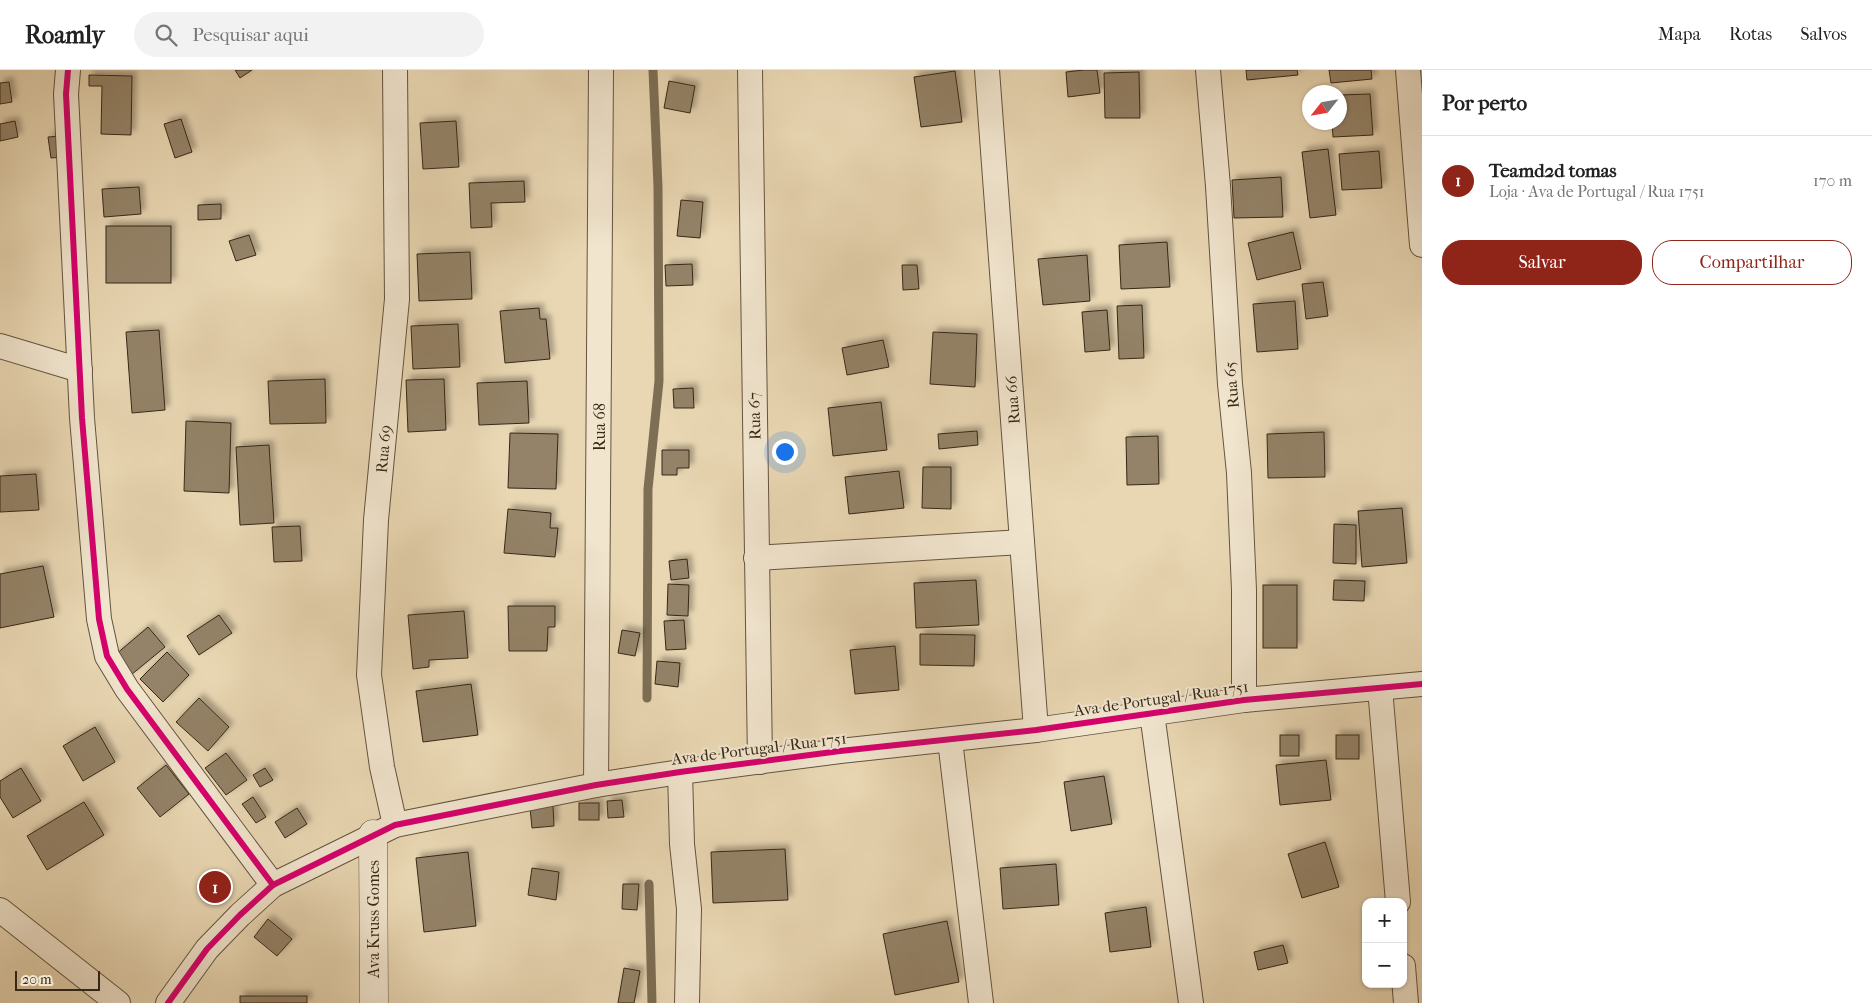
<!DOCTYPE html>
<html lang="pt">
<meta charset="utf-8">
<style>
:root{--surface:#fff;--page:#f2f2f2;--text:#222;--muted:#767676;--line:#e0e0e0;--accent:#8f2418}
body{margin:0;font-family:"IM FELL French Canon",serif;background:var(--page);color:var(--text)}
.controls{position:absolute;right:15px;bottom:15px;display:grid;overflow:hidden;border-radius:10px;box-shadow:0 1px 4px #0004}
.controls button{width:45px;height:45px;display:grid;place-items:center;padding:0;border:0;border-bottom:1px solid var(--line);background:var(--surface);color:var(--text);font:25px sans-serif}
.compass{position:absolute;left:1302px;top:15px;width:45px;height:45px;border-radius:50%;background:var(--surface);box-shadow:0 1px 4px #0004;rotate:239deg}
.scale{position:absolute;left:15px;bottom:12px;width:85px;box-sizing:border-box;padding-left:5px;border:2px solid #372816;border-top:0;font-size:14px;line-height:18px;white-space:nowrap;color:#372816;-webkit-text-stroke:4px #f1e5ce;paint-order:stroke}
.you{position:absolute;left:784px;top:381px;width:18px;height:18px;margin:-12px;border:4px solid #fff;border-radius:50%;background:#1a73e8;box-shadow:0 0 0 8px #1a73e833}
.badge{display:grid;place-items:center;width:32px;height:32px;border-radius:50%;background:var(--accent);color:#fff;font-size:16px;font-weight:700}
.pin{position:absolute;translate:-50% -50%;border:2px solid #fff;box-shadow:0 1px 5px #0006}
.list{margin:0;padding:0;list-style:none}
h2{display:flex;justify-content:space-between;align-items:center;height:65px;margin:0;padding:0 20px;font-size:21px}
h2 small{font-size:16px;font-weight:400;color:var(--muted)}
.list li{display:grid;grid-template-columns:32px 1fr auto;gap:15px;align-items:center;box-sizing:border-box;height:90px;padding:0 20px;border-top:1px solid var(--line)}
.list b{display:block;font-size:19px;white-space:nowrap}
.list p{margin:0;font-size:16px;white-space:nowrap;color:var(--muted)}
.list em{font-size:16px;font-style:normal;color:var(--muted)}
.actions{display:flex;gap:10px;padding:15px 20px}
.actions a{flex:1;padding:11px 0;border:1px solid var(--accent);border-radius:20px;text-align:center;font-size:18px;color:var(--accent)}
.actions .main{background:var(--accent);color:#fff}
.icon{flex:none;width:28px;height:28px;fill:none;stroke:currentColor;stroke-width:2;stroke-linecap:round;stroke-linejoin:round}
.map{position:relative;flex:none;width:1422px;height:933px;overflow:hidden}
header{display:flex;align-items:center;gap:30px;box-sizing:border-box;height:70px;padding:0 25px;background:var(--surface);border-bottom:1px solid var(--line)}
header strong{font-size:24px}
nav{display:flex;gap:28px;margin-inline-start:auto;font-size:18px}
.search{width:350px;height:45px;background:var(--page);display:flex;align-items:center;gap:12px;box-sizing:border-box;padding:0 18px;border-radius:28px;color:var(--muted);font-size:19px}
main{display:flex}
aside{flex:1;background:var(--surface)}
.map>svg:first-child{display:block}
</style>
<header>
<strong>Roamly</strong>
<div class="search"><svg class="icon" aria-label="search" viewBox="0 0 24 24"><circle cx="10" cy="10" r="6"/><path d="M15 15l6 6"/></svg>Pesquisar aqui</div>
<nav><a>Mapa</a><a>Rotas</a><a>Salvos</a></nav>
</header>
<main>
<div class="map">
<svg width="1422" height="933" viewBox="0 0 1422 933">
<defs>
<filter id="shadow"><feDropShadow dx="4.5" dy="-4.5" stdDeviation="2.5" flood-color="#0004"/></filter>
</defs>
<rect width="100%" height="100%" fill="#e9d7b3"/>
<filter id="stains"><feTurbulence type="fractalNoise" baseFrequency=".004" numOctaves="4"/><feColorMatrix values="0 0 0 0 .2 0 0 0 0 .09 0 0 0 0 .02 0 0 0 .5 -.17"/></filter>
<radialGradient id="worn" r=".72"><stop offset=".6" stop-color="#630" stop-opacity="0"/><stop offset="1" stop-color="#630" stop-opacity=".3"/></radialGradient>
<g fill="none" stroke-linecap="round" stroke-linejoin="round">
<g stroke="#7d6e54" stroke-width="9">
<path d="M 647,628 L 648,419 L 659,311 L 658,117 L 653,0"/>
<path d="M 649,814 L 652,933"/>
</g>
</g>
<g fill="#948368" stroke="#372816" filter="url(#shadow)">
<path d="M 235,0 L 252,0 L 240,8 Z"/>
<path d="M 1084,0 L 1097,0 L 1100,23 L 1068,27 L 1066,2 Z"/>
<path d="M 1246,0 L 1297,0 L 1298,5 L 1247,10 Z"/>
<path d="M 1329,0 L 1371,0 L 1372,9 L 1331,13 Z"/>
<path d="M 955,1 L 962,52 L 921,57 L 914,7 Z"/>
<path d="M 1139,2 L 1140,48 L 1105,48 L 1104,3 Z"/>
<path d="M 89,5 L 132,6 L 131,65 L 101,64 L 102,16 L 89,16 Z"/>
<path d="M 669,11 L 695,16 L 690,43 L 664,38 Z"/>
<path d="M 9,12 L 12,32 L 0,34 L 0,13 Z"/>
<path d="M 1370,24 L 1373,65 L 1333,67 L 1332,52 L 1340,52 L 1340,25 Z"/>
<path d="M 181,49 L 192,82 L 175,88 L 164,54 Z"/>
<path d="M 15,51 L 18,67 L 0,71 L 0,54 Z"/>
<path d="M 456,51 L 459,97 L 423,99 L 420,53 Z"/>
<path d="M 61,66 L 64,87 L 51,88 L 48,67 Z"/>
<path d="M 1328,79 L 1336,145 L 1310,148 L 1302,82 Z"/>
<path d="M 1379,81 L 1382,118 L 1342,120 L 1339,84 Z"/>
<path d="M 1281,107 L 1283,147 L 1234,148 L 1232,110 Z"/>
<path d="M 524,111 L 525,132 L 491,133 L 492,157 L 471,158 L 469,113 Z"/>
<path d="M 139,117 L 141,144 L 104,147 L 102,119 Z"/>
<path d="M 681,130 L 703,132 L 700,168 L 677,166 Z"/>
<path d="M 221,134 L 221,149 L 198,150 L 198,135 Z"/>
<rect x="106" y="156" width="65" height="57"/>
<path d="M 1293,162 L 1301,199 L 1257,210 L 1248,173 Z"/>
<path d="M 249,165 L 256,185 L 236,191 L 229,171 Z"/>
<path d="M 1167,172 L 1170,217 L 1121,219 L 1119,175 Z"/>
<path d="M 470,182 L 472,229 L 419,231 L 417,184 Z"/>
<path d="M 1087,185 L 1090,231 L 1043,235 L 1038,189 Z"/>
<path d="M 692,194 L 693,215 L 666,216 L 665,195 Z"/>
<path d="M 902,195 L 917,195 L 919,219 L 903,220 Z"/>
<path d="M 1323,212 L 1328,246 L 1306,249 L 1302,214 Z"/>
<path d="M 1295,231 L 1298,279 L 1257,282 L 1253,234 Z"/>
<path d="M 1142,235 L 1144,288 L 1119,289 L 1117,236 Z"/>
<path d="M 539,238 L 540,249 L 546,249 L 550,289 L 505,293 L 500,241 Z"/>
<path d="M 1107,240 L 1110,280 L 1085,282 L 1082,242 Z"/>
<path d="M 458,254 L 460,297 L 413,299 L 411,256 Z"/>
<path d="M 159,260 L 165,340 L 132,343 L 126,262 Z"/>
<path d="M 933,262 L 977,264 L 975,317 L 930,314 Z"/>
<path d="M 883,270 L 889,297 L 847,305 L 842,278 Z"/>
<path d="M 325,309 L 326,353 L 270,354 L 268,311 Z"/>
<path d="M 444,309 L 446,360 L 408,362 L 406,310 Z"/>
<path d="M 527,311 L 529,353 L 479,355 L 477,313 Z"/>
<path d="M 693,318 L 694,338 L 674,338 L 673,319 Z"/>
<path d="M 881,332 L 887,380 L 833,386 L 828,338 Z"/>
<path d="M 186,351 L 231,353 L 229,423 L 184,421 Z"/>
<path d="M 977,361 L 978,375 L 939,379 L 938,364 Z"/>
<path d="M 1324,362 L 1325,407 L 1268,408 L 1267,364 Z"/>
<path d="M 510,363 L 558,364 L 556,419 L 508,418 Z"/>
<path d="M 1158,366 L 1159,414 L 1127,415 L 1126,367 Z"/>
<path d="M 269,375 L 274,453 L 240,455 L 236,377 Z"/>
<path d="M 662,380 L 689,380 L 689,398 L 677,398 L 677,405 L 662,405 Z"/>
<path d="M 923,397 L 951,397 L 951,439 L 922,438 Z"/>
<path d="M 899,401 L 904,438 L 849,444 L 845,407 Z"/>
<path d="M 36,404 L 39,440 L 0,442 L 0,406 Z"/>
<path d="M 1402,438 L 1407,493 L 1362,497 L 1358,441 Z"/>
<path d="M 508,439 L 551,443 L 550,458 L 558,458 L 555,487 L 504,483 Z"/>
<path d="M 1334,454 L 1356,455 L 1356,494 L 1333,493 Z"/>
<path d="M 300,456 L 302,491 L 274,492 L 272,457 Z"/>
<path d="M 687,489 L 689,508 L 671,510 L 669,491 Z"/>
<path d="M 43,496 L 54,547 L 0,558 L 0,504 Z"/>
<path d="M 976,510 L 979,555 L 916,558 L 914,513 Z"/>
<path d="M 1334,510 L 1365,511 L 1364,531 L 1333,530 Z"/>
<path d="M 668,514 L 689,515 L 688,546 L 667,545 Z"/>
<rect x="1263" y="515" width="34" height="63"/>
<path d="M 508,536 L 555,536 L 555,557 L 548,557 L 547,581 L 509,581 Z"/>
<path d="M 464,541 L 468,588 L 429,590 L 429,597 L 413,599 L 408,545 Z"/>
<path d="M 219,545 L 232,563 L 199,585 L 187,566 Z"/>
<path d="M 684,550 L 686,579 L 666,580 L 664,551 Z"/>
<path d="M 148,557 L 165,577 L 131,605 L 115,585 Z"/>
<path d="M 622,560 L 640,563 L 635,586 L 618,583 Z"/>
<path d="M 920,564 L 975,565 L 974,596 L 920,595 Z"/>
<path d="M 895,576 L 899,620 L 855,624 L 850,580 Z"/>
<path d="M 167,582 L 189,605 L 163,632 L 140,609 Z"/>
<path d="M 657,591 L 680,593 L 678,617 L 655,614 Z"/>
<path d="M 471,614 L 478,665 L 423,672 L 416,621 Z"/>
<path d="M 199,628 L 229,657 L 208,681 L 176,652 Z"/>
<path d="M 95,657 L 115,692 L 83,711 L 63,676 Z"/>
<rect x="1280" y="665" width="19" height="21"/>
<rect x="1336" y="665" width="23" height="24"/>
<path d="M 226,683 L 247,710 L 226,725 L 205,698 Z"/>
<path d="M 1326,690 L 1331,730 L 1280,735 L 1276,695 Z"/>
<path d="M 166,695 L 189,724 L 160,747 L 137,718 Z"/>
<path d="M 21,698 L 41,731 L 13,748 L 0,727 L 0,711 Z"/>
<path d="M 265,698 L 273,710 L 260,717 L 253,705 Z"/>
<path d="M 1104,706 L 1112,754 L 1071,761 L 1064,712 Z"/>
<path d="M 253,727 L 266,747 L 256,753 L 242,734 Z"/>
<path d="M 622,730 L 624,747 L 608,748 L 607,731 Z"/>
<path d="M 84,732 L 104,765 L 47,800 L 27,766 Z"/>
<rect x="579" y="733" width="20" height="17"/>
<path d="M 553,736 L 554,756 L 532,758 L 530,738 Z"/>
<path d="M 297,738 L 307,754 L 285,768 L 275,752 Z"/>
<path d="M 1325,772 L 1339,817 L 1302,828 L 1288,784 Z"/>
<path d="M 785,779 L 788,830 L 713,833 L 711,782 Z"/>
<path d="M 468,782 L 476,856 L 424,862 L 416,788 Z"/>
<path d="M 1056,794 L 1059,835 L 1003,839 L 1000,798 Z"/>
<path d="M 532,798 L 559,802 L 556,830 L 528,825 Z"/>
<path d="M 623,814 L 639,814 L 637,840 L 622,839 Z"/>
<path d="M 1146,837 L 1151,877 L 1110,882 L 1105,843 Z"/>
<path d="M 268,849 L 292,869 L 277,886 L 254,867 Z"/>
<path d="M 947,851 L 959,912 L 895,925 L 883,864 Z"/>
<path d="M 1283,875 L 1288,893 L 1258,900 L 1254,882 Z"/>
<path d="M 624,898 L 640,901 L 634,933 L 618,933 Z"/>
<rect x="240" y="926" width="67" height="7"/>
</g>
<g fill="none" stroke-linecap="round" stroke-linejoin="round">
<g stroke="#64543d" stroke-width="26">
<g id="minor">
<path d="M 68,0 L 66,24 L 82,348 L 99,549 L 107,586 L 127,619 L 273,815"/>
<path d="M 750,0 L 760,692"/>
<path d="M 987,0 L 1036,660"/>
<path d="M 1208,0 L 1218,116 L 1230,314 L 1239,403 L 1244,520 L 1244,630"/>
<path d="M 1408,0 L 1422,175"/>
<path d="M 0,276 L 80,300"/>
<path d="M 756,488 L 1022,472"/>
<path d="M 1380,618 L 1398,832"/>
<path d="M 1152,643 L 1191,933"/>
<path d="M 950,670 L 981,933"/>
<path d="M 680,702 L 682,774 L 689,839 L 687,933"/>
<path d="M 596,715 L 601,0"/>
<path d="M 395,755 L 382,697 L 369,605 L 376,450 L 397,229 L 395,0"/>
<path d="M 0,840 L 118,933"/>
<path d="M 1403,896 L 1406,933"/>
<path d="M 168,933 L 207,879 L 240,845 L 273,815 L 395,755 L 596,715 L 680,702 L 840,681 L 1036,660 L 1244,630 L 1422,614"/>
</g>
</g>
<g stroke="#64543d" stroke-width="29">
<path id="tertiary" d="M 373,764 L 374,933"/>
</g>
<use href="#minor" stroke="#f1e5ce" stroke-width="24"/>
<use href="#tertiary" stroke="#f1e5ce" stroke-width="28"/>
<g stroke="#f1e5ce" stroke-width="9">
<g id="cycleway">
<path d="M 68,0 L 66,24 L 82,348 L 99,549 L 107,586 L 127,619 L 273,815"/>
<path d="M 168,933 L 207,879 L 240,845 L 273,815 L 395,755 L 596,715 L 680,702 L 840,681 L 1036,660 L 1244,630 L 1422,614"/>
</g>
</g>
<use href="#cycleway" stroke="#d6006c" stroke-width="6"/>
</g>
<g text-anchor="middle" stroke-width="4" stroke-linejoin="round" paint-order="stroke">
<g font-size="16" fill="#372816" stroke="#f1e5ce">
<text transform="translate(1231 315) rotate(-95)" y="6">Rua 65</text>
<text transform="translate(1012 330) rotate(-94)" y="6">Rua 66</text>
<text transform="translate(754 346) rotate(-91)" y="6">Rua 67</text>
<text transform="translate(599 357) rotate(-90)" y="6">Rua 68</text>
<text transform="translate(383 379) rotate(-85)" y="6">Rua 69</text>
<text transform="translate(1161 628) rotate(-8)" y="6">Ava de Portugal / Rua 1751</text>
<text transform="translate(759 678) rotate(-7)" y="6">Ava de Portugal / Rua 1751</text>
<text transform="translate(373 849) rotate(-90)" y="6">Ava Kruss Gomes</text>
</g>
</g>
<rect width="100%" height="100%" filter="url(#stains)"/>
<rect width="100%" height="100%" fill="url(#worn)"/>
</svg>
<div class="controls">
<button>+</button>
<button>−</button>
</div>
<svg class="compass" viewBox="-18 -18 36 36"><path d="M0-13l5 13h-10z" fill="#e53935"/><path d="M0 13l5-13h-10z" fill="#767676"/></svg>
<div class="scale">20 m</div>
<div class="you"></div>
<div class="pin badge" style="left:215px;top:817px">1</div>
</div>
<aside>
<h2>Por perto<small></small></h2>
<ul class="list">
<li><span class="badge">1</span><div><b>Teamd2d tomas</b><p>Loja · Ava de Portugal / Rua 1751</p></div><em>170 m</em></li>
</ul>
<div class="actions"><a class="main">Salvar</a><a>Compartilhar</a></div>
</aside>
</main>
